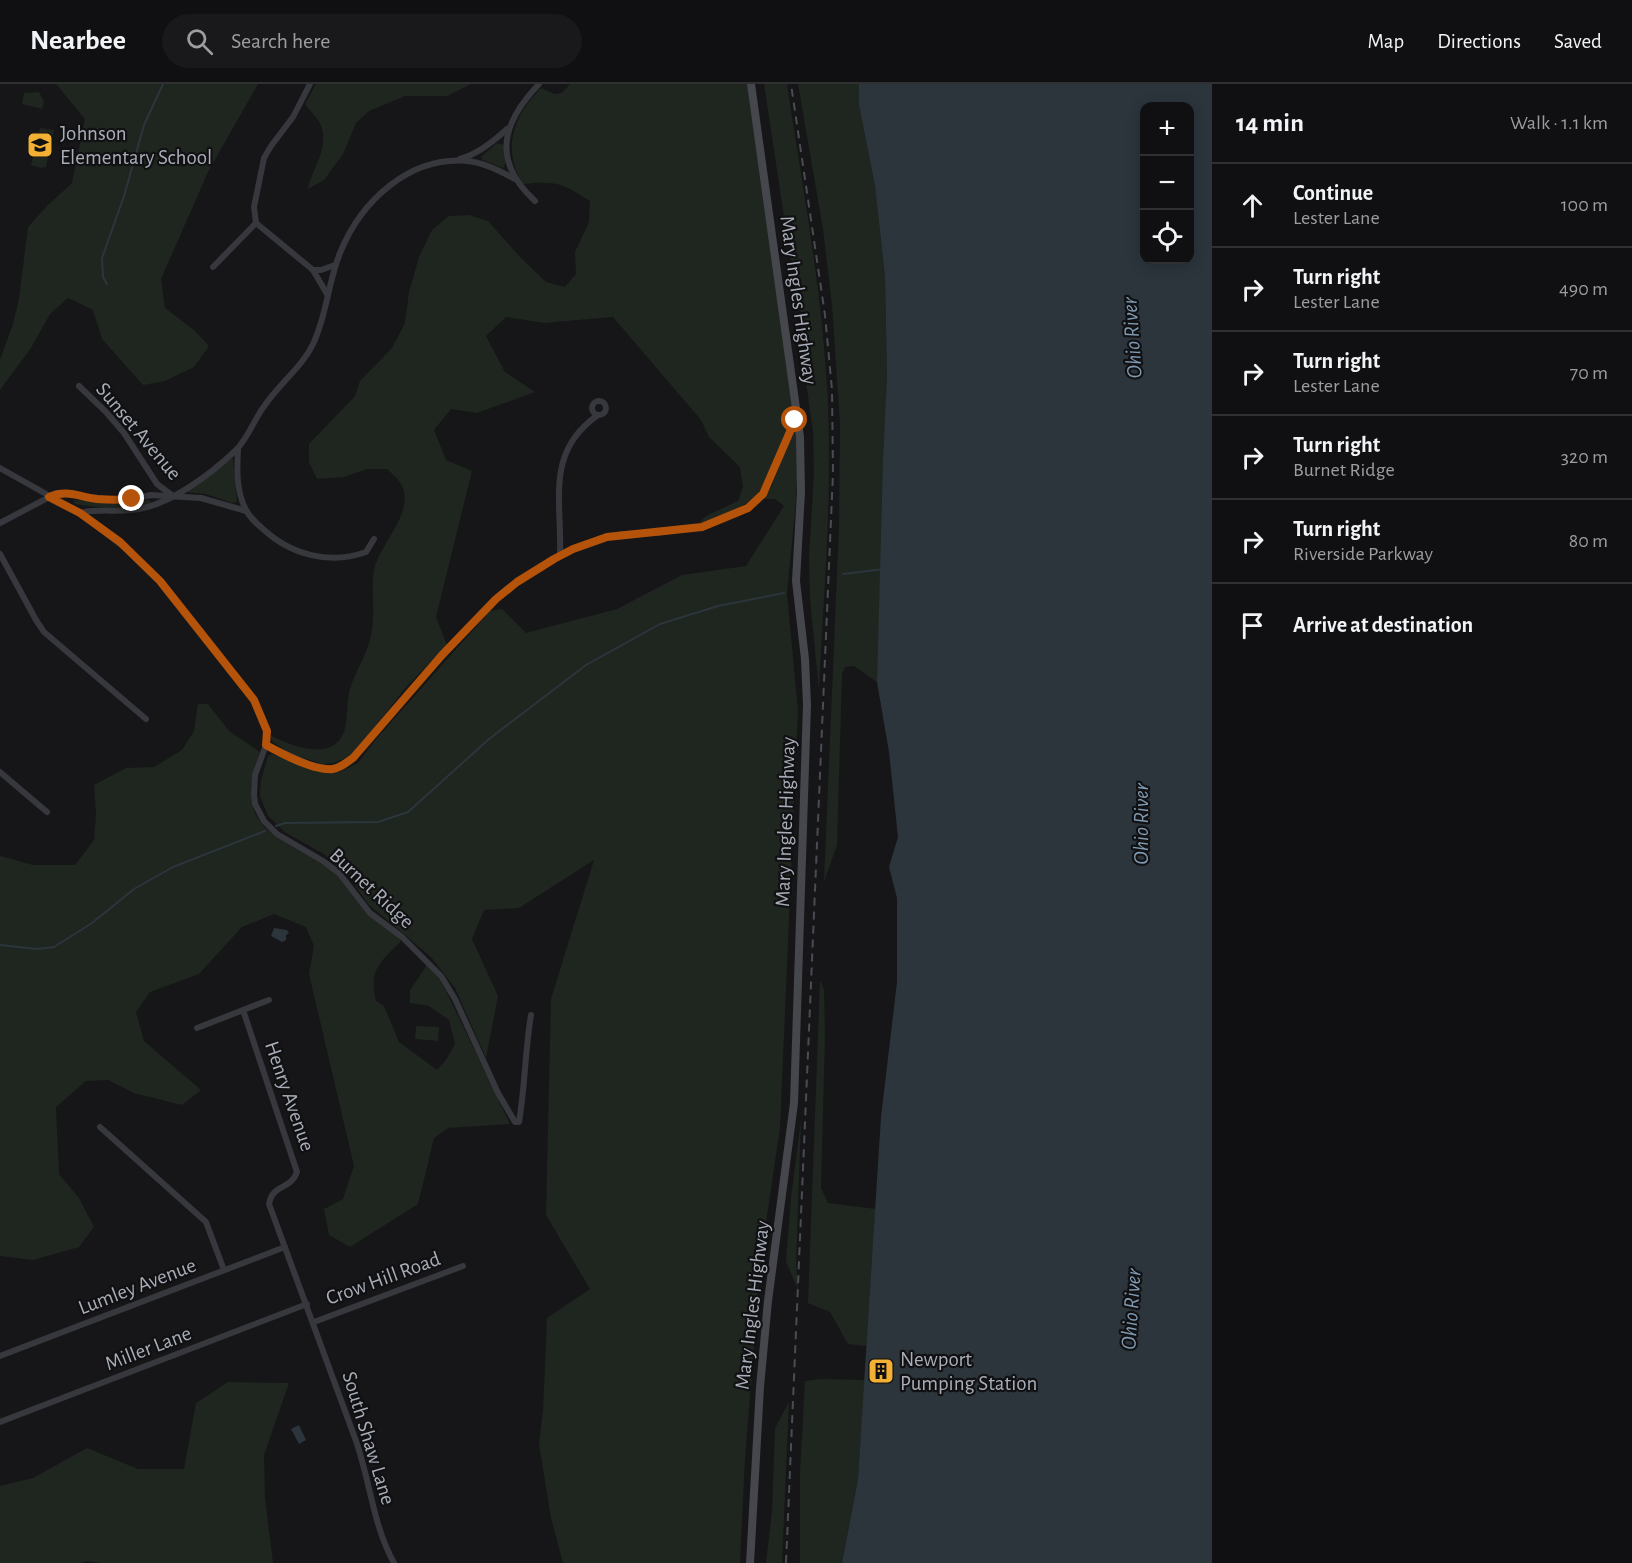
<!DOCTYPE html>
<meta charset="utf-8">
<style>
:root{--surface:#101012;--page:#19191b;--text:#f1f3f6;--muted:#9c9d9f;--line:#303032}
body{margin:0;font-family:"Alegreya Sans",sans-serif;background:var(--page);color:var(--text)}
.controls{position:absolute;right:18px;top:18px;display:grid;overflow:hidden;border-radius:12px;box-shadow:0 3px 15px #0003}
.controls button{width:54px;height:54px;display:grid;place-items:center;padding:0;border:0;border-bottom:2px solid var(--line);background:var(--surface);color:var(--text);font:30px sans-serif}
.stop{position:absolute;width:18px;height:18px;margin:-14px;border:4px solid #b45309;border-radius:50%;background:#fff}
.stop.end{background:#b45309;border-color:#fff;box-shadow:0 2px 6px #0008}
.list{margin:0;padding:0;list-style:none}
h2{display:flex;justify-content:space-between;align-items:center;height:78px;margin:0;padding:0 24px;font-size:26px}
h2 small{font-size:20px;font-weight:400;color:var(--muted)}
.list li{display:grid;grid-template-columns:39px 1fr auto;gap:18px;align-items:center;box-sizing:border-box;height:84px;padding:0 24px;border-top:2px solid var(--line)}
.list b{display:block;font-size:22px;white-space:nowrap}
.list p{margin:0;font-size:20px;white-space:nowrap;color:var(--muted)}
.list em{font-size:20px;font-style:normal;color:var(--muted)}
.icon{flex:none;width:33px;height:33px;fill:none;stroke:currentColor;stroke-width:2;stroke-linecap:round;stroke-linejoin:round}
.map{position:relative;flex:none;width:1212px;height:1479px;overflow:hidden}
header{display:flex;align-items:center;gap:36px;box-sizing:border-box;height:84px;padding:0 30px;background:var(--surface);border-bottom:2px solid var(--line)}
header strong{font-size:28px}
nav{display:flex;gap:33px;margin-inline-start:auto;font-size:21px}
.search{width:420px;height:54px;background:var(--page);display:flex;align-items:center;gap:15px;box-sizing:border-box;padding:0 21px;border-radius:33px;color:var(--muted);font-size:22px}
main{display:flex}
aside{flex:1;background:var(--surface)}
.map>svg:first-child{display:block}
</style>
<header>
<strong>Nearbee</strong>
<div class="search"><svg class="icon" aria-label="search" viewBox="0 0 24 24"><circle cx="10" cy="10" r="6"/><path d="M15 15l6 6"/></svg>Search here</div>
<nav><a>Map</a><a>Directions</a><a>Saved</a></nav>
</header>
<main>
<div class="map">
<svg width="1212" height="1479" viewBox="0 0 1212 1479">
<rect width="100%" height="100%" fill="#161618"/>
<g fill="#1e261f">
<path d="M 56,0 L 258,0 L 208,88 L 161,195 L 165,224 L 194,246 L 209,262 L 194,283 L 165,297 L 143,301 L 102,255 L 93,226 L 68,214 L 50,230 L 31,264 L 0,306 L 0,276 L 13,240 L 19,215 L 28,143 L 48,121 L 72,99 L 85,35 Z"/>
<path d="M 316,0 L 471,0 L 447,12 L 405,12 L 369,27 L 356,39 L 343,70 L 324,96 L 308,105 C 312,85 328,66 322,44 C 320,36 310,27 305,20 Z"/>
<path d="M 570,0 L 747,0 L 794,328 L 762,404 C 751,420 718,438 698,439 L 708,431 L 738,417 L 743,403 L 740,383 L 709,353 L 701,336 L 613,233 L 544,239 L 506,233 L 486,252 L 505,288 L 535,308 L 477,329 L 451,325 L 434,346 L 446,376 L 472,387 L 436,533 L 447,561 L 407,602 L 360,662 L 348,673 L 334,679 L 322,680 L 289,669 L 272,657 L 270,651 C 289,661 326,676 341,654 C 349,642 346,618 350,605 C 356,585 370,566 372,545 C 375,525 371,505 374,486 C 379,461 415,428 402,402 C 399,395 392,390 387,385 L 367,385 L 344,393 L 317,395 L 309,378 L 309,360 L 355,312 L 360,297 L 392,264 L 405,239 L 409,208 L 419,173 L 432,146 L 449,132 L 469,131 L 488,137 L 521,174 L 546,198 L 565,203 L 576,190 L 575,168 L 589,138 L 590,117 C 561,99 558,97 523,100 C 501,65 514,31 541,4 L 555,10 L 562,9 Z"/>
<path d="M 764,0 L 787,0 C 802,100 821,200 827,302 C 833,401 824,506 819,606 L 810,516 L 809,472 L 814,390 L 813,348 L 806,298 L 803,240 L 787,153 Z"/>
<path d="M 798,0 L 859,0 L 859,21 L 875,102 L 885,193 L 887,293 L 877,598 L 854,582 L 845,583 L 842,590 L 837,761 L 824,798 L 839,442 L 840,340 L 832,221 L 823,145 Z"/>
<path d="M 39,8 L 44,17 L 42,25 L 22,20 L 24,9 Z"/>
<path d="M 40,44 L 54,46 L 46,83 L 41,84 L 31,81 L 35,66 L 34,65 L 37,49 L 39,49 Z"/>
<path d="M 497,59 L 504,61 L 506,79 L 503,84 L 483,76 L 481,73 Z"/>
<path d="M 796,337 L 798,376 L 796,417 L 787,510 L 798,627 L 780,1044 L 761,1173 L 745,1375 L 740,1479 L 563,1479 L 551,1434 L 539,1360 L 543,1327 L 547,1234 L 590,1205 L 546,1131 L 551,915 L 594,776 L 519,824 L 484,826 L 472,855 L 498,912 L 486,974 L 455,904 L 431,873 L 368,820 L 350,794 L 324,770 L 286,749 L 268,732 L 260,712 L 261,696 L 268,672 L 272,670 L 323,688 L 340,688 L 358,679 L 377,654 L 490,527 L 502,525 L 526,549 L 617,525 L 682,491 L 746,482 L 784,422 L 775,415 L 764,415 L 772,402 Z"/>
<path d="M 230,375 L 233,375 L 237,418 L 232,419 L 206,410 L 186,408 Z"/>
<path d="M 74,416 C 98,416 122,425 147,416 L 151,417 L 149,420 C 124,424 101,425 75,420 Z"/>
<path d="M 198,620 L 208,620 L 229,647 L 260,668 C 230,750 282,749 333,787 C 341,794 348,803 355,811 C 370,826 385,842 401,857 C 380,879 368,886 376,917 L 384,922 L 399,958 L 437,986 L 446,976 L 455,960 L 449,936 L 429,922 L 410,919 L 410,906 L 427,881 L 436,890 L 447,909 L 510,1040 L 448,1044 L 434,1054 L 418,1120 L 350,1163 L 329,1151 L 324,1125 L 343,1115 L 354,1082 L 309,890 L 314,862 L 306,843 L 274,830 L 242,843 L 199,890 L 150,908 L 136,928 L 144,957 L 201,1006 L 182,1021 L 134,1009 L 108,996 L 86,997 L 56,1023 L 59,1090 L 79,1114 L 94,1143 L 79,1163 L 33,1176 L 0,1172 L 0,772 L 33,781 L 75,781 L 94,756 L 96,730 L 94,701 L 126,684 L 154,683 L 182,666 L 194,647 Z"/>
<path d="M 820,896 L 824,906 L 825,951 L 821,1104 L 828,1119 L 876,1125 L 867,1262 L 848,1260 L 830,1228 L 808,1219 Z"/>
<path d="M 416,942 L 439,943 L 438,957 L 415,955 Z"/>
<path d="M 801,1036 L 796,1178 L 798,1206 L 786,1177 L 791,1114 Z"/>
<path d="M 821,1295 L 865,1296 L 858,1395 L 842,1479 L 800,1479 L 800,1388 L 805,1297 Z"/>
<path d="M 228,1298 L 289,1299 L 264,1371 L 265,1414 L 273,1479 L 101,1479 L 87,1477 L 80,1479 L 0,1479 L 0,1402 L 33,1394 L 87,1364 L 138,1385 L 184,1385 L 196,1319 Z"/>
<path d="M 789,1318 L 782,1479 L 766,1479 L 772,1427 L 775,1344 Z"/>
</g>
<g fill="#2c353c" fill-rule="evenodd">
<path d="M 859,0 L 1212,0 L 1212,1479 L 842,1479 L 858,1395 L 881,1033 L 897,898 L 897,814 L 889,783 L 898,753 L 889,668 L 877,598 L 883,378 L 887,293 L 885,193 L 875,102 L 859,21 ZM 1144,22 L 1190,22 L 1190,176 L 1144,176 Z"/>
<path d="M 274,844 L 287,846 L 289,849 L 286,851 L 286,856 L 282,858 L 271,852 Z"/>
<path d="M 299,1341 L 306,1356 L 299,1360 L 291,1345 Z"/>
</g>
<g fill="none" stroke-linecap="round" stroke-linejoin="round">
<g stroke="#2c353c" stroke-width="2">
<path d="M 107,200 L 103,193 L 102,174 L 124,112 L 144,41 L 163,0"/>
<path d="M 843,490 L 885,485"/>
<path d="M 276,742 L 285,739 L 378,738 L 408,728 L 489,655 L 586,581 L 660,540 L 718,522 L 784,509"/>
<path d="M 0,861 L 37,865 L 54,863 L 92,839 L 134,805 L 173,783 L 265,747"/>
</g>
<g stroke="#37383d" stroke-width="6">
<path d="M 310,0 L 293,33 L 271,62 L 264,74 L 254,123 L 256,139 L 313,186 L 327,210"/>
<path d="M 460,75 C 478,70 493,58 507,45"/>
<path d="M 535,117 C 492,77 501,40 539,0"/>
<path d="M 213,183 L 256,139"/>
<path d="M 313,186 L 321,186 L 335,181"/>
<path d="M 79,302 L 106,328 L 124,349 L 157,400 L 173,412"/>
<circle cx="599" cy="324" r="7"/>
<path d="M 238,365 C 237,385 236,405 245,424 C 249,433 256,439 263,445 C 291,471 330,481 366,468 L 374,455"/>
<path d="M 0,384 L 80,429 L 130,468 L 160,497 L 254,616 L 267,647 L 266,661 L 255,691 L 254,710 L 255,720 L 264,737 L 277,750 L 323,777 L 339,789 L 370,829 L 402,853 L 441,892 L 455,915 L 498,1009 L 515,1038 L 519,1038 C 525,1003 525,967 531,931"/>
<path d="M 80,429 C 99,424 119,429 139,425 C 172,419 211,390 235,367 C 248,355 254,335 265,321 C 279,300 302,283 313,260 C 327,231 328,198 340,169 C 361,117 409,72 468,77 C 485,79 500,87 515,95"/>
<path d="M 0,439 L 57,409 L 115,416 L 132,415 L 151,411 L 201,414 L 246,427"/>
<path d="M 0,470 L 36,536 L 44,548 L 146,635"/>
<path d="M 560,471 C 562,416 545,368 598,331"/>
<path d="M 266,661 L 311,681 L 331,685 L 346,679 L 363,663 L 395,624 L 485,526 L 501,510 L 517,498 L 560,471 L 599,455 L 623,450 L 657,449 L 702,443 L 749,424 L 763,410 L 794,337 L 798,332"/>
<path d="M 0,688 L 47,728"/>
<path d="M 243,926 L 297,1088 C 291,1106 273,1099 269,1120 L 356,1357 C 370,1397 373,1441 394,1479"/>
<path d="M 197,944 L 269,916"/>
<path d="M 100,1043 L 206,1138 L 224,1186"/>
<path d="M 314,1238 L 463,1182"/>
<path d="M 0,1272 L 285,1163"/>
<path d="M 0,1338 L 307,1220"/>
</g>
<path stroke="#45474d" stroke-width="8" d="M 750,1479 L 760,1303 L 768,1217 L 794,1019 L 807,621 L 805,575 L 796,497 L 801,408 L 800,353 L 751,0"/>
<path stroke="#4a4c52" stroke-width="2" stroke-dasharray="8 6" stroke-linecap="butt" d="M 786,1479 L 833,389 L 832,306 L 825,231 L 791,0"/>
</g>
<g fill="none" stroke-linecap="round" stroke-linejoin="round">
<path stroke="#b45309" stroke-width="8" d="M 132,415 C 121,416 109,416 97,415 C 80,413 66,405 49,413 L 80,429 L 120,458 L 160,497 L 254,616 L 267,647 L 266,661 C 282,670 315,687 333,685 C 341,684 347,678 353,674 L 442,571 L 496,515 L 517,498 L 554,475 L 573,465 L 607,453 L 702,443 L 748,424 L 763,410 L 795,336"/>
</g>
<defs>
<g id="school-square" transform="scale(1.35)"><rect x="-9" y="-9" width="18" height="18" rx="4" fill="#f2b134" stroke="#111113"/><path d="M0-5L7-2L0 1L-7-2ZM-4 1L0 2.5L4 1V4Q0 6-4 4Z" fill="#111"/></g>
<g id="building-square" transform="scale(1.35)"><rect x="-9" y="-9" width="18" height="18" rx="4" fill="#f2b134" stroke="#111113"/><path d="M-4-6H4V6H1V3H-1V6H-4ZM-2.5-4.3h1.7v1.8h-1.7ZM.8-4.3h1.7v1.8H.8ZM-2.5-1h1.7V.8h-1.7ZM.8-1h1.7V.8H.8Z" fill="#111"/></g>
</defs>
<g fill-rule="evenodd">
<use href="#school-square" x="40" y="61"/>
<use href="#building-square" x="881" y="1287"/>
</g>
<g text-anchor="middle" stroke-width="4.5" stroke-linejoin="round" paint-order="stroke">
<g font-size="21" fill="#a8adb8" stroke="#111113" text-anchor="start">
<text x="60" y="56">Johnson<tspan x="60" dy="24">Elementary School</tspan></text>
<text x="900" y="1282">Newport<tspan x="900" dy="24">Pumping Station</tspan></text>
</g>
<g font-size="21" fill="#a8adb8" stroke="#111113">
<text transform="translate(799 216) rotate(82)" y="7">Mary Ingles Highway</text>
<text transform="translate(139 347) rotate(50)" y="7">Sunset Avenue</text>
<text transform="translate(785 738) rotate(-88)" y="7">Mary Ingles Highway</text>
<text transform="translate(372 804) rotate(43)" y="7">Burnet Ridge</text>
<text transform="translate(290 1012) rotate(71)" y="7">Henry Avenue</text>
<text transform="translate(383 1194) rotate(-20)" y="7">Crow Hill Road</text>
<text transform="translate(137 1202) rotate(-21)" y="7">Lumley Avenue</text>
<text transform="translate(752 1221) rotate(-83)" y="7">Mary Ingles Highway</text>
<text transform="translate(148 1264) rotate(-21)" y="7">Miller Lane</text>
<text transform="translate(369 1354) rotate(73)" y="7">South Shaw Lane</text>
</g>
<g font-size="22" font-style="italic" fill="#7f9bb3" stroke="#111113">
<text transform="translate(1131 254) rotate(-94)" y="8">Ohio River</text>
<text transform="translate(1140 740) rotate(-90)" y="8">Ohio River</text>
<text transform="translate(1130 1225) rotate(-86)" y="8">Ohio River</text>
</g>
</g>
</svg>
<div class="controls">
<button>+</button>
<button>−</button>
<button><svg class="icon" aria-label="locate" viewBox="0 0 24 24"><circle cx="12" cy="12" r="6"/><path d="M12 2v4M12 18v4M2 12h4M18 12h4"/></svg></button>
</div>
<div class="stop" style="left:795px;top:336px"></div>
<div class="stop end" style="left:132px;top:415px"></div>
</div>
<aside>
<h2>14 min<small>Walk · 1.1 km</small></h2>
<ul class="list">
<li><svg class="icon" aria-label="ahead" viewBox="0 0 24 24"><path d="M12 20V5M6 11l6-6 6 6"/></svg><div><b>Continue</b><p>Lester Lane</p></div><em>100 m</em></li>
<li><svg class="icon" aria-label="right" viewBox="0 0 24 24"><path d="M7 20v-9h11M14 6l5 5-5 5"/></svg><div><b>Turn right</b><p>Lester Lane</p></div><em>490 m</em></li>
<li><svg class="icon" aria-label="right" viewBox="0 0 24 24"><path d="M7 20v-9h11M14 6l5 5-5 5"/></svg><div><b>Turn right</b><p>Lester Lane</p></div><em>70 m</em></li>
<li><svg class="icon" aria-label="right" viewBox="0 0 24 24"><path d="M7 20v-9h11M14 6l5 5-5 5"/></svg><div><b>Turn right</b><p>Burnet Ridge</p></div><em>320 m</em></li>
<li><svg class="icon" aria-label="right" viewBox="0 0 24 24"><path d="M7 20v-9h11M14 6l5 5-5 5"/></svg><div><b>Turn right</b><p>Riverside Parkway</p></div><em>80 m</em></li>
<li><svg class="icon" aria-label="arrive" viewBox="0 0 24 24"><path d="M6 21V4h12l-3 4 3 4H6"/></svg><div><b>Arrive at destination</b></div></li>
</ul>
</aside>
</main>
